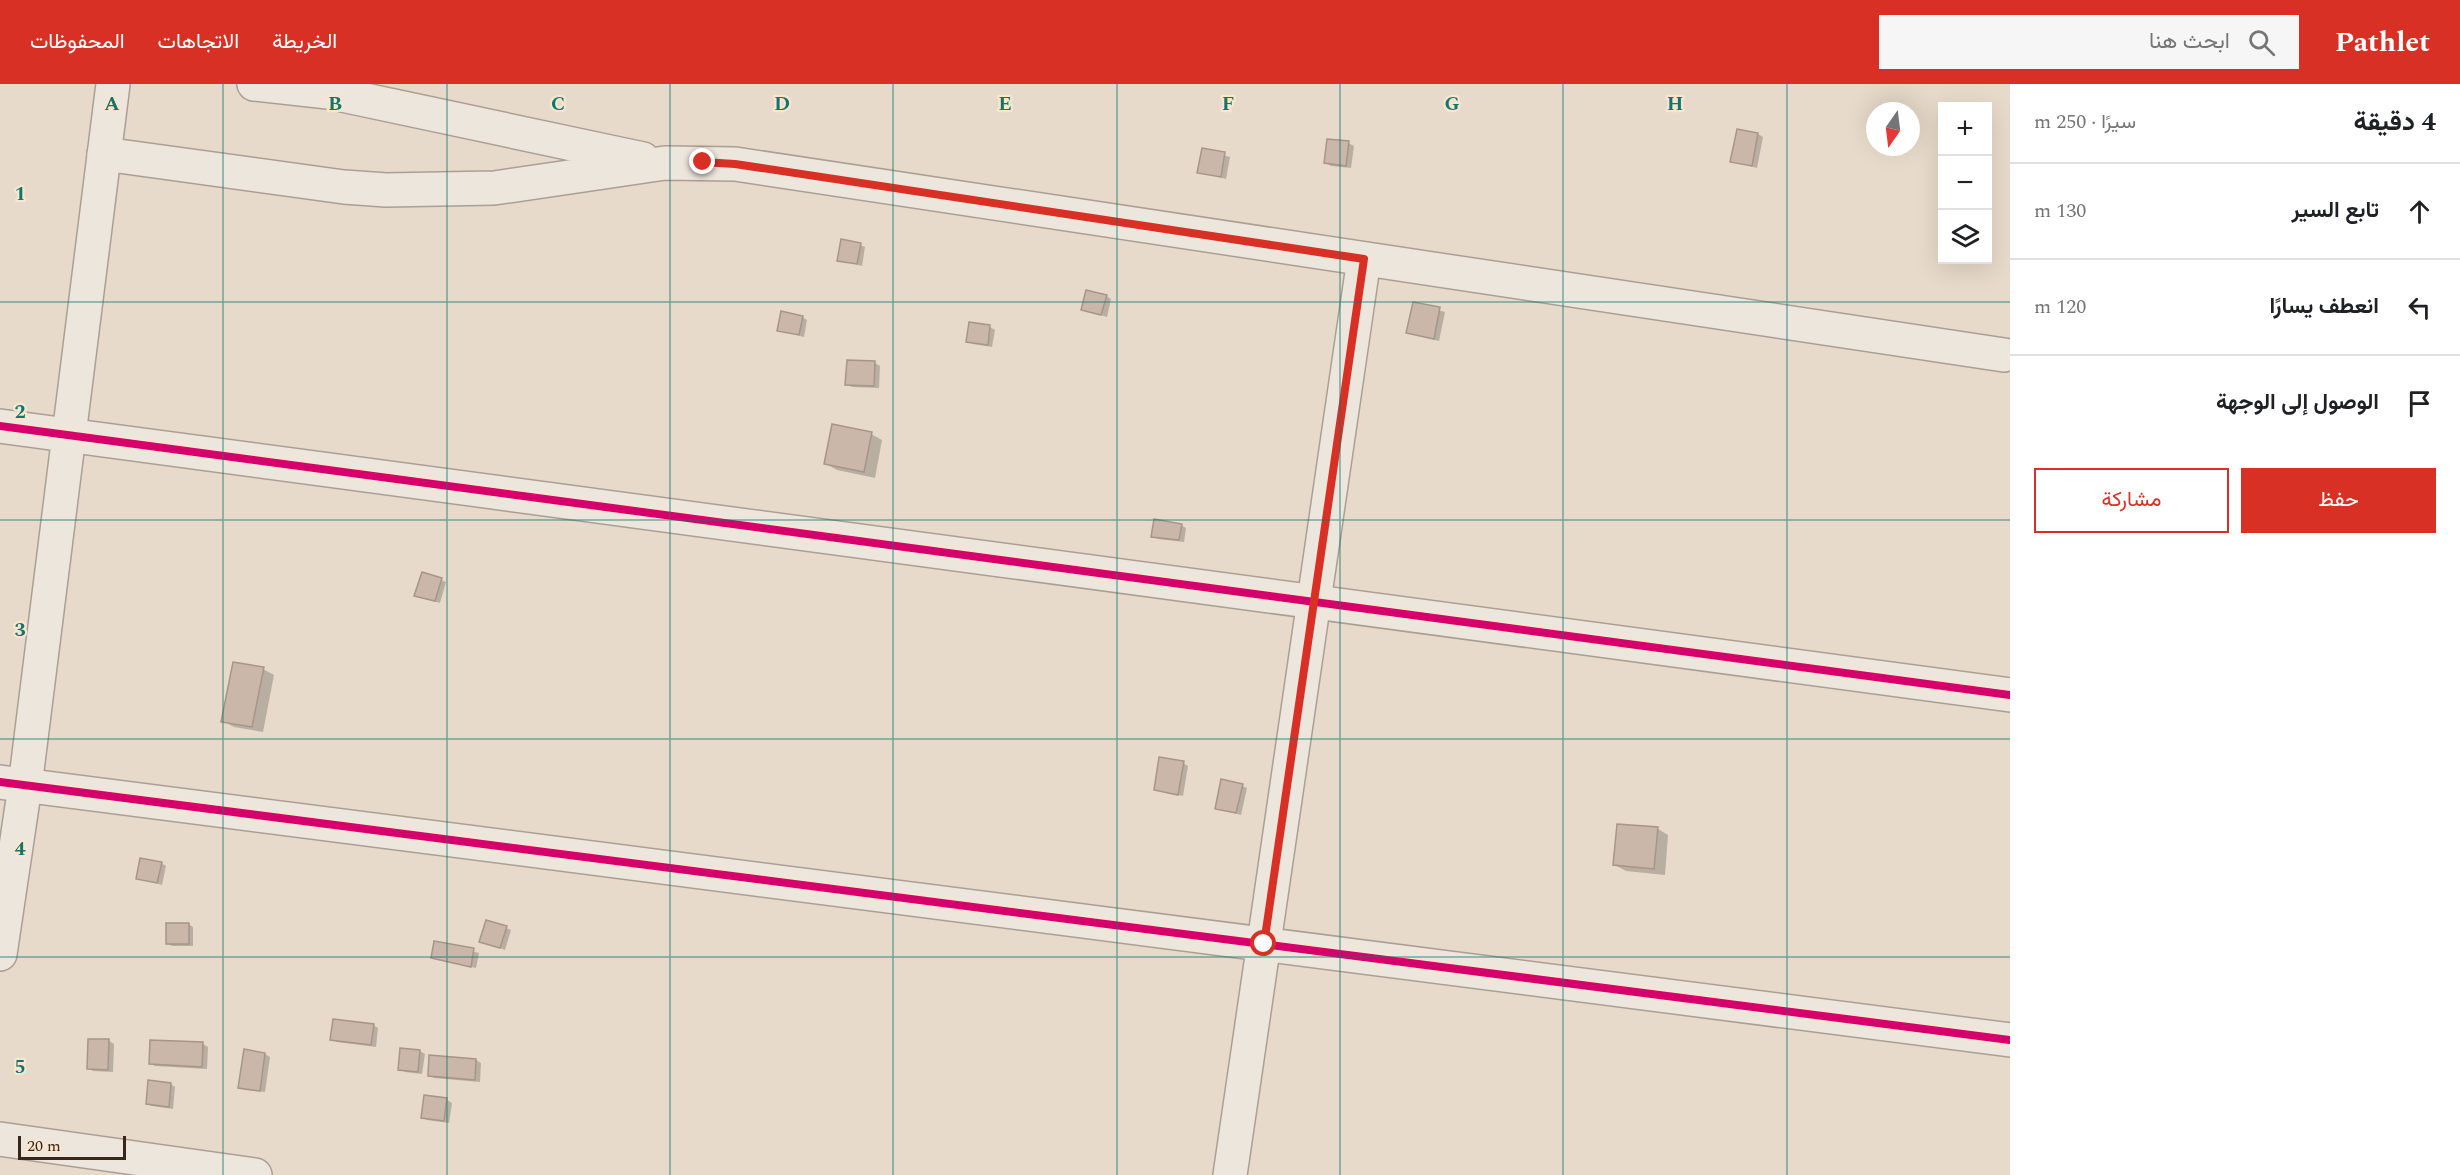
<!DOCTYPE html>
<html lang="ar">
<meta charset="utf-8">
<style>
:root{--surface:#fff;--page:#f6f6f6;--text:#202124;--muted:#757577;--line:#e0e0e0;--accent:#d93025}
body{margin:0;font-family:Spectral,Vazirmatn,serif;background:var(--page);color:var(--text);direction:rtl}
.controls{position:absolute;right:18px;top:18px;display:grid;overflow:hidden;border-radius:0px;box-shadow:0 6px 24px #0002}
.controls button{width:54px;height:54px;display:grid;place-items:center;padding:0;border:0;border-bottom:2px solid var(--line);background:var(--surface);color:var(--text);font:30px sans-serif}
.compass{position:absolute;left:1866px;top:18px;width:54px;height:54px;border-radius:50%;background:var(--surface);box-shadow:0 6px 24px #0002;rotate:194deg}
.scale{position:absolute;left:18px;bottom:15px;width:108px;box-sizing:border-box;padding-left:6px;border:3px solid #3a251b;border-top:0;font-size:16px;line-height:21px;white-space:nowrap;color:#3a251b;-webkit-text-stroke:4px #f9e6ce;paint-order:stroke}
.stop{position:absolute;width:18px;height:18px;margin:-14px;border:4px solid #d93025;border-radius:50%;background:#fff}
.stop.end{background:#d93025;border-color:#fff;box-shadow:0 2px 6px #0008}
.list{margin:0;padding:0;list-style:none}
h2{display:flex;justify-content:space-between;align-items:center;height:78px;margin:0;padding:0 24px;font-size:26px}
h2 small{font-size:20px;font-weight:400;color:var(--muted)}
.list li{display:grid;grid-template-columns:39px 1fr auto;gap:18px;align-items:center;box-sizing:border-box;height:96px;padding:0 24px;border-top:2px solid var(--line)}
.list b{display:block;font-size:22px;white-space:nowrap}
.list em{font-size:20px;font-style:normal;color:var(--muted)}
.actions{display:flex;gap:12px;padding:18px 24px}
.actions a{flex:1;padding:14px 0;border:2px solid var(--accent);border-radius:0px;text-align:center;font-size:21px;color:var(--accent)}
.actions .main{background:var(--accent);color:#fff}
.icon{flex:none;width:33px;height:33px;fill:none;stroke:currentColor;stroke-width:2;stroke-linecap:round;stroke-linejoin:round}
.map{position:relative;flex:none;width:2010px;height:1091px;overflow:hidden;direction:ltr}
header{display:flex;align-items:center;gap:36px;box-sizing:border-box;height:84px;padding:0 30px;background:var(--accent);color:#fff}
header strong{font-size:28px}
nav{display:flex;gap:33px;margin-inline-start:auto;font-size:21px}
.search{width:420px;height:54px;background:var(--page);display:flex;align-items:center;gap:15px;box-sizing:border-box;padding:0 21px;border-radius:0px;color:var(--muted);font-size:22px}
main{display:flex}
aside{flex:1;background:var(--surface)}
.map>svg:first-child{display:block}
</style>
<header>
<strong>Pathlet</strong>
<div class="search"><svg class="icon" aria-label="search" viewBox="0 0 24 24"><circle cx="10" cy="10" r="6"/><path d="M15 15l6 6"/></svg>ابحث هنا</div>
<nav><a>الخريطة</a><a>الاتجاهات</a><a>المحفوظات</a></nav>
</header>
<main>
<aside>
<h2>4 دقيقة<small>سيرًا · 250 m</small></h2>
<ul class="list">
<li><svg class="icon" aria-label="ahead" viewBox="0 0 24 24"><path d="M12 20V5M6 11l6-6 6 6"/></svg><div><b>تابع السير</b></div><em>130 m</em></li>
<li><svg class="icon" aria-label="left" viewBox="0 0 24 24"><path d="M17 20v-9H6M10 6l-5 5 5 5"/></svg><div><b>انعطف يسارًا</b></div><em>120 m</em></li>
<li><svg class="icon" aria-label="arrive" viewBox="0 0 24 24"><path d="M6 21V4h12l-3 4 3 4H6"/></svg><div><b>الوصول إلى الوجهة</b></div></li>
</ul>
<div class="actions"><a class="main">حفظ</a><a>مشاركة</a></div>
</aside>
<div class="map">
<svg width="2010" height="1091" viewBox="0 0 2010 1091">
<rect width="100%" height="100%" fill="#e7daca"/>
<g fill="#0003">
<path d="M 1758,50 L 1763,53 L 1757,84 L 1732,77 Z"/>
<path d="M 1348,59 L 1354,62 L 1351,84 L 1331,82 L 1326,79 Z"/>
<path d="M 1203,66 L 1230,73 L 1226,95 L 1199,88 Z"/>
<path d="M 860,161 L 865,163 L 862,182 L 839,176 Z"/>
<path d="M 1106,212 L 1111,215 L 1107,233 L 1082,225 Z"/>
<path d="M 1414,220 L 1445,228 L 1439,257 L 1408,249 Z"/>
<path d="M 802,233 L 807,236 L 804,253 L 778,246 Z"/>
<path d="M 990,243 L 995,246 L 992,263 L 973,260 L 968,257 Z"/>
<path d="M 875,279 L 880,282 L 879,304 L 852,303 L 847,300 Z"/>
<path d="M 871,350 L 882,356 L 875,394 L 837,386 L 826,380 Z"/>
<path d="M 1181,441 L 1186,444 L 1184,458 L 1158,455 L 1153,452 Z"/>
<path d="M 441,496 L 446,498 L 440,519 L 421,514 Z"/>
<path d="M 263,585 L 274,591 L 263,648 L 234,643 L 223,637 Z"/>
<path d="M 1183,679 L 1188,682 L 1183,712 L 1155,706 Z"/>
<path d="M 1242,702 L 1247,704 L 1241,731 L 1217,725 Z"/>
<path d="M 1658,745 L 1668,751 L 1665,791 L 1626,787 L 1615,781 Z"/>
<path d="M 161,779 L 166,782 L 162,801 L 137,794 Z"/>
<path d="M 188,840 L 193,843 L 193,862 L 172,862 L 167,859 Z"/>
<path d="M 506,844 L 511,846 L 505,866 L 481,857 Z"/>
<path d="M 435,858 L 479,869 L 476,884 L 432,874 Z"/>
<path d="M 373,941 L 378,944 L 376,963 L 337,958 L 332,955 Z"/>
<path d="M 109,957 L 114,960 L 113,988 L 93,987 L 88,984 Z"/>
<path d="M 203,960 L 208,963 L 207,985 L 155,982 L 150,979 Z"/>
<path d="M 420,967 L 425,970 L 422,990 L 405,988 L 400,985 Z"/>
<path d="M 265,970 L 270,973 L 265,1008 L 245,1006 L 240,1003 Z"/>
<path d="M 476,976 L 481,979 L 480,998 L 434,994 L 429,991 Z"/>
<path d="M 170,1000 L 175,1003 L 173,1025 L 152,1022 L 147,1019 Z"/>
<path d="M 447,1016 L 452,1019 L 449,1039 L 427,1036 L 422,1033 Z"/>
</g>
<g fill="#cbb7aa" stroke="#a79589" stroke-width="1.5">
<path d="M 1737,45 L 1758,49 L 1752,82 L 1730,78 Z"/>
<path d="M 1327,55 L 1349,57 L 1346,82 L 1324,79 Z"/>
<path d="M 1202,64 L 1225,68 L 1221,93 L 1197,89 Z"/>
<path d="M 841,155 L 861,159 L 857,180 L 837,177 Z"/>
<path d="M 1086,206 L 1107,211 L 1101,231 L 1081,226 Z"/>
<path d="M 1413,218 L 1440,223 L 1434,255 L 1406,249 Z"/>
<path d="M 781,227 L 803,232 L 799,251 L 777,247 Z"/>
<path d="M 969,238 L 990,241 L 988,261 L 966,258 Z"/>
<path d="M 847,276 L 875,277 L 874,302 L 845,301 Z"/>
<path d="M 832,340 L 872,348 L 864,388 L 824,380 Z"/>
<path d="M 1154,435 L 1182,440 L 1179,456 L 1151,453 Z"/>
<path d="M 422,488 L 442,494 L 435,517 L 414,512 Z"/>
<path d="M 233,578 L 264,583 L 252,643 L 221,638 Z"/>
<path d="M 1159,673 L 1184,677 L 1178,711 L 1154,706 Z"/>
<path d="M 1221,695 L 1243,700 L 1236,729 L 1215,725 Z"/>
<path d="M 1617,740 L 1658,743 L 1654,785 L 1613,781 Z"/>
<path d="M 140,774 L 162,778 L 157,799 L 136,795 Z"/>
<path d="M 486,836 L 507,842 L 500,864 L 479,858 Z"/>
<rect x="166" y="839" width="23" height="21"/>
<path d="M 434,857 L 474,864 L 471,883 L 431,874 Z"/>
<path d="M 333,935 L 374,940 L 371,961 L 330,956 Z"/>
<path d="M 88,955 L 109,955 L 108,986 L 87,985 Z"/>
<path d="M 150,956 L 203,958 L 202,983 L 149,980 Z"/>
<path d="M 400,964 L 420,966 L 418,988 L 398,986 Z"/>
<path d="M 244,965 L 265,969 L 260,1007 L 238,1004 Z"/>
<path d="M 429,971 L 476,975 L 475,996 L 428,992 Z"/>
<path d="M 148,996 L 171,999 L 169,1023 L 146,1020 Z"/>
<path d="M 424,1011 L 447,1014 L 444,1037 L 421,1034 Z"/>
</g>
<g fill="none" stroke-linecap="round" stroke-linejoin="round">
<g stroke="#ab9f94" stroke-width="36">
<g id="minor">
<path d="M 254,0 L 328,8 L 643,75"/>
<path d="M 104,70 L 344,103 L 386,106 L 494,104 L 665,79 L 735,80 L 2004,271"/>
<path d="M 0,342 L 2010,611"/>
<path d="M 0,698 L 2010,956"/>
<path d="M 0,870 L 25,702 L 113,0"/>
<path d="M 0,1055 L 255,1091"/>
<path d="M 1230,1091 L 1364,175"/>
</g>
</g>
<use href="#minor" stroke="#ede6dd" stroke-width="33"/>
<g stroke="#f9e6ce" stroke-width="11">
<g id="cycleway">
<path d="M 0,342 L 2010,611"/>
<path d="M 0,698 L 2010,956"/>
</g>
</g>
<use href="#cycleway" stroke="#d6006c" stroke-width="8"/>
</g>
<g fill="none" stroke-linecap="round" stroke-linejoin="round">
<path stroke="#d93025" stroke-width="8" d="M 703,78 L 735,80 L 1364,175 L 1264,860"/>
</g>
<path fill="none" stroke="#0f766e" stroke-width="1.5" stroke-opacity="0.55" d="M 223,0 L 223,1091M 447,0 L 447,1091M 670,0 L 670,1091M 893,0 L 893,1091M 1117,0 L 1117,1091M 1340,0 L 1340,1091M 1563,0 L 1563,1091M 1787,0 L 1787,1091M 0,218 L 2010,218M 0,436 L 2010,436M 0,655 L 2010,655M 0,873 L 2010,873"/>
<g font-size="20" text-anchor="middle" font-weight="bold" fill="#0f766e" stroke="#f9e6ce" stroke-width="4.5" stroke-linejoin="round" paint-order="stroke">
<text x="112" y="26">A</text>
<text x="335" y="26">B</text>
<text x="558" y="26">C</text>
<text x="782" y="26">D</text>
<text x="1005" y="26">E</text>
<text x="1228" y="26">F</text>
<text x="1452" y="26">G</text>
<text x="1675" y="26">H</text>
<text x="20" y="116">1</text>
<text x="20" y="334">2</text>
<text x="20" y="552">3</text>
<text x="20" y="771">4</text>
<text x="20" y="989">5</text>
</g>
</svg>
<div class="controls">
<button>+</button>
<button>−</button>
<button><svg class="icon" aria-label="layers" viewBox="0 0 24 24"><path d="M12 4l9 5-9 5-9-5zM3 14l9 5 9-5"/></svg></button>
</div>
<svg class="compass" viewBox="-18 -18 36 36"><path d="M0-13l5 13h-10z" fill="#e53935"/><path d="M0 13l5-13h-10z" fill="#757577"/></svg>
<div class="scale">20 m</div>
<div class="stop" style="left:1264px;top:860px"></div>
<div class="stop end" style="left:703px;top:78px"></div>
</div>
</main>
